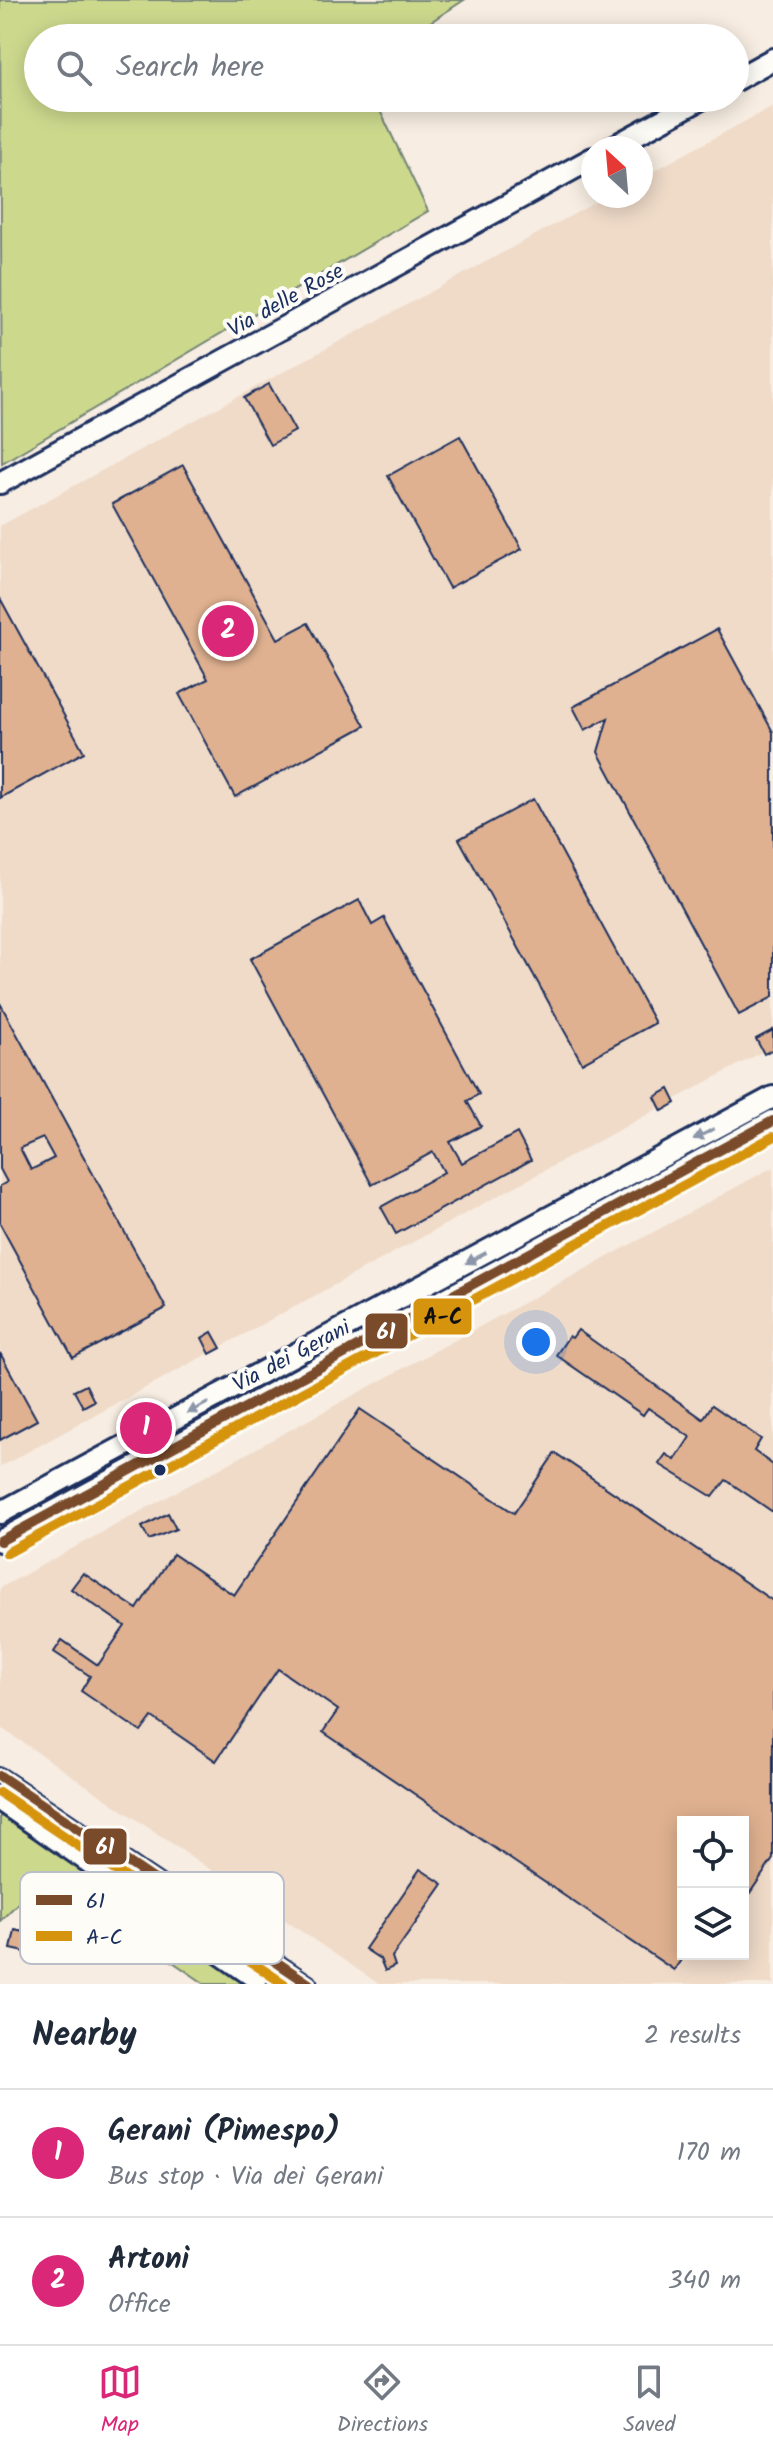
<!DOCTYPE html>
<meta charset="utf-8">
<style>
:root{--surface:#fff;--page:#f2f2f3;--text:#1f2937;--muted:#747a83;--line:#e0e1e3;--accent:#db2777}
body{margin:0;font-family:Kalam,sans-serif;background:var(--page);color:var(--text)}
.controls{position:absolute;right:24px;bottom:24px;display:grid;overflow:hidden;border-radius:0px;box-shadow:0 4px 20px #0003}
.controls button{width:72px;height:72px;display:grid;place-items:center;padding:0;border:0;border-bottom:2px solid var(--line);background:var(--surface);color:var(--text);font:40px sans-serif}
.compass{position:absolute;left:581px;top:136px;width:72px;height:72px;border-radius:50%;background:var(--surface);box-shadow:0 4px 20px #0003;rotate:334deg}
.you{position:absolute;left:536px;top:1342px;width:28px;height:28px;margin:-20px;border:6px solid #fff;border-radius:50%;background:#1a73e8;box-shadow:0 0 0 12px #1a73e833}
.badge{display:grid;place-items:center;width:52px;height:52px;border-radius:50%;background:var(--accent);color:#fff;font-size:26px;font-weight:700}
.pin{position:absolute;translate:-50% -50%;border:4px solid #fff;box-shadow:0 2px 8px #0006}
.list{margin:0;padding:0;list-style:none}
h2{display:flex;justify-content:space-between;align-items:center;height:104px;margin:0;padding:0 32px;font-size:34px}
h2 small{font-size:26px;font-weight:400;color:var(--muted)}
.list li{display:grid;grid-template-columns:52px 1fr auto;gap:24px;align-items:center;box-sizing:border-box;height:128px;padding:0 32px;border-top:2px solid var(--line)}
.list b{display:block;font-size:30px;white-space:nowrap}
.list p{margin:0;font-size:26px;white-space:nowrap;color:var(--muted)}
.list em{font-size:26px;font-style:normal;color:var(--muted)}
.icon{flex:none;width:44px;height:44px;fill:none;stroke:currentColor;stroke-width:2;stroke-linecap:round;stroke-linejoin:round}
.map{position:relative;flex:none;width:773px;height:1984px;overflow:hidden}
.search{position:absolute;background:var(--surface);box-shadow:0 4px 20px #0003;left:24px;right:24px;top:24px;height:88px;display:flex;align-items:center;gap:20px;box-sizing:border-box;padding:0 28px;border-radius:44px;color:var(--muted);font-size:30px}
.sheet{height:360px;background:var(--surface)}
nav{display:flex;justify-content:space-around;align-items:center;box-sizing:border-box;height:112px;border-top:2px solid var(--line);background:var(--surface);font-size:22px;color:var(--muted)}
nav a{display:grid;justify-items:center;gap:4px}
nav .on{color:var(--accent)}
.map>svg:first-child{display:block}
</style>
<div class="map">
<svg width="773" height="1984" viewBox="0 0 773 1984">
<rect width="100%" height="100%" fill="#f7ede2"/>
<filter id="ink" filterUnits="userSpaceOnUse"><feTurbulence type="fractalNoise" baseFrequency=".0125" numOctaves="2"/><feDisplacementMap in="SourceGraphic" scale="16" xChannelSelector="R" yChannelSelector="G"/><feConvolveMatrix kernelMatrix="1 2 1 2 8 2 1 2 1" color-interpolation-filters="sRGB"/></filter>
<g filter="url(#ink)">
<g fill="#f0dbc9" fill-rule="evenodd">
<path d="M 773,106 L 773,1046 L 0,1467 L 0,526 L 607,196 L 641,196 L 641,178 Z"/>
<path d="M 773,1167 L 773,1984 L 379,1984 L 0,1727 L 0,1588 ZM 683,1822 L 743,1822 L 743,1954 L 683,1954 Z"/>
</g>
<g fill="#ccd98d" stroke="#748476" stroke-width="2">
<path d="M 0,0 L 464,0 L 406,38 L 38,38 L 38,98 L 374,98 L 428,211 L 2,463 Z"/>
<path d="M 0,1815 L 250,1984 L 205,1984 L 46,1875 L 0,1921 Z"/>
</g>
<g fill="#dfb190" stroke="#1b2f5e" stroke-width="2" fill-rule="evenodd">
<path d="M 269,384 L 295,431 L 270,445 L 244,398 Z"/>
<path d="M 460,436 L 522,549 L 449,588 L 388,476 Z"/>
<path d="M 183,465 L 278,639 L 308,623 L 365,726 L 235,797 L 179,694 L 208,679 L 112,504 Z"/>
<path d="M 0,598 L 84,752 L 0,798 Z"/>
<path d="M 717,629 L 773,732 L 773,997 L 739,1015 L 598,752 L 608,718 L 585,730 L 573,707 Z"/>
<path d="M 533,799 L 655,1023 L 582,1063 L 459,839 Z"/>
<path d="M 359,900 L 372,925 L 384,918 L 479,1094 L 467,1101 L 481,1126 L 450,1142 L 462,1163 L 517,1133 L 531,1160 L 396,1234 L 381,1207 L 444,1172 L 433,1152 L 372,1185 L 250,959 Z"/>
<path d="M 0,1003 L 166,1308 L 73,1358 L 0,1224 L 0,1186 L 7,1182 L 0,1169 ZM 43,1138 L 54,1158 L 31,1170 L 20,1148 Z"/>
<path d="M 773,1030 L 773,1049 L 764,1054 L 756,1039 Z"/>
<path d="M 669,1089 L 676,1103 L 662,1111 L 655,1097 Z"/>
<path d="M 578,1330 L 703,1419 L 712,1405 L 761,1439 L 754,1451 L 773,1465 L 773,1512 L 726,1480 L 713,1497 L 659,1464 L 666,1454 L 675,1460 L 690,1437 L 648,1408 L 643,1415 L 556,1355 L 569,1336 L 572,1338 Z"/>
<path d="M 212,1332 L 221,1348 L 210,1354 L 202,1338 Z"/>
<path d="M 0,1353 L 37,1420 L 0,1440 Z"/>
<path d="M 86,1385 L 94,1401 L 83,1407 L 74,1391 Z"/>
<path d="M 360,1409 L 514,1513 L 555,1453 L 773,1601 L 773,1859 L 743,1903 L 743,1822 L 683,1822 L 683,1957 L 674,1970 L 323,1732 L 338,1710 L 278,1669 L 216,1761 L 152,1717 L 141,1732 L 81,1691 L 90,1676 L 54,1652 L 62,1640 L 98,1665 L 125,1626 L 71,1589 L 83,1573 L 137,1609 L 173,1554 L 234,1595 Z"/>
<path d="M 168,1513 L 176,1529 L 149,1540 L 142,1527 Z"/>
<path d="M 420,1869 L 443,1884 L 392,1957 L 395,1966 L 385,1971 L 380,1959 L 365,1949 Z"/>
<path d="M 15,1930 L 52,1938 L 48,1957 L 11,1949 Z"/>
</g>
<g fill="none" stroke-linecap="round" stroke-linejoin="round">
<g stroke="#1b2f5e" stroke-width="20">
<g id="street">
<path d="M 0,1776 L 309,1984"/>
<path d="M 0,1804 L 259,1984"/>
</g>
</g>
<g stroke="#1b2f5e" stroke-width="26">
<g id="secondary">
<path d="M 735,80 L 773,59"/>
<path d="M 611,148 L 703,98"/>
<path d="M 0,483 L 593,158"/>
<path d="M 0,1513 L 773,1097"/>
<path d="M 0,1541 L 773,1121"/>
</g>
</g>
<use href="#street" stroke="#fdfcf7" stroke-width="14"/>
<use href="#secondary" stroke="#fdfcf7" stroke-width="20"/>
<g stroke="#fdfcf7" stroke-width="16">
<g id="bus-1">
<path d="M 0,1541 L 773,1121"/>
<path d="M 0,1776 L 309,1984"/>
</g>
</g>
<g stroke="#fdfcf7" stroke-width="16">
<g id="bus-2">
<path d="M 7,1553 L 773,1137"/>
<path d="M 0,1793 L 284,1984"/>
</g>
</g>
<use href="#bus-1" stroke="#7a4b2a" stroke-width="10"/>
<use href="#bus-2" stroke="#d6940e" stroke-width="10"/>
</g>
<defs><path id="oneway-solid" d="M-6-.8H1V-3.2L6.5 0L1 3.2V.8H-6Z" transform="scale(2)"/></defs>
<g fill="#8c96aa">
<use href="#oneway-solid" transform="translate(704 1134) rotate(152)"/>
<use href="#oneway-solid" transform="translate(476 1258) rotate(152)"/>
<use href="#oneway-solid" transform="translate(198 1408) rotate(152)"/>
</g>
</g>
<circle fill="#1b2f5e" stroke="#fdfcf7" stroke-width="3" cx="160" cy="1470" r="7"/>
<g text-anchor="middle" stroke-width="8" stroke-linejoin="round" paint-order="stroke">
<g font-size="22" fill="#1b2f5e" stroke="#fdfcf7">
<text transform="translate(285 299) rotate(-29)" y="8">Via delle Rose</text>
<text transform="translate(291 1355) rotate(-28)" y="8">Via dei Gerani</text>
</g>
</g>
<rect x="20" y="1872" width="264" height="92" rx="12" fill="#fdfcf7" stroke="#b9bec9" stroke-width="2"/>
<rect x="36" y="1895" width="36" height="10" fill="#7a4b2a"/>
<rect x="36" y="1931" width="36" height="10" fill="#d6940e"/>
<g font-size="22" fill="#1b2f5e">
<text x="86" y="1908">61</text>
<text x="86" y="1944">A-C</text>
</g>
<g stroke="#fdfcf7" stroke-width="3">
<rect x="412" y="1297" width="61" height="39" rx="8" fill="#d6940e"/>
<rect x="364" y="1312" width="45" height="38" rx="8" fill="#7a4b2a"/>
<rect x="82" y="1827" width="46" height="39" rx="8" fill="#7a4b2a"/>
</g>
<g font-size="22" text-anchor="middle" font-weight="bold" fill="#fff">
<text x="386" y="1339">61</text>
<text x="105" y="1854">61</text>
</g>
<g font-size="22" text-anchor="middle" font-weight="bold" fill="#111">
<text x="443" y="1324">A-C</text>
</g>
</svg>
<div class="controls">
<button><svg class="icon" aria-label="locate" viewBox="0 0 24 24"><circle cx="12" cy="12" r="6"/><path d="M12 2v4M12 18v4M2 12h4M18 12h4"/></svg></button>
<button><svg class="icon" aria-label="layers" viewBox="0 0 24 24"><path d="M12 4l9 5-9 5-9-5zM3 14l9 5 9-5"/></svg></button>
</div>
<svg class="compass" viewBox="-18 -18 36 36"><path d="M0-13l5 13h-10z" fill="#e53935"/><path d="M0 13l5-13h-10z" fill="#747a83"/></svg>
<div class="you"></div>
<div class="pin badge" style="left:146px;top:1428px">1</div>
<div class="pin badge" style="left:228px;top:631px">2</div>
<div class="search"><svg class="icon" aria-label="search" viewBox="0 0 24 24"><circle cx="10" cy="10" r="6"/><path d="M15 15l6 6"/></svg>Search here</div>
</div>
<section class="sheet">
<h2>Nearby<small>2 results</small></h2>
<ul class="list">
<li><span class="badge">1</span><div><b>Gerani (Pimespo)</b><p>Bus stop · Via dei Gerani</p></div><em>170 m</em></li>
<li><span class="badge">2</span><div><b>Artoni</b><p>Office</p></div><em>340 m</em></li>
</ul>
</section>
<nav>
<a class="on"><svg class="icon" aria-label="map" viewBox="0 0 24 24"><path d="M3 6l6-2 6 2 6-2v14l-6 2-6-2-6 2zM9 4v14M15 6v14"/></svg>Map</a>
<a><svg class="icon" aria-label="directions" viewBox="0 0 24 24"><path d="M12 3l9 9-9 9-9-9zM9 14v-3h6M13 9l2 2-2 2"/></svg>Directions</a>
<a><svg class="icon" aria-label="saved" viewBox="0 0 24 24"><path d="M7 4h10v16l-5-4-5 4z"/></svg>Saved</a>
</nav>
